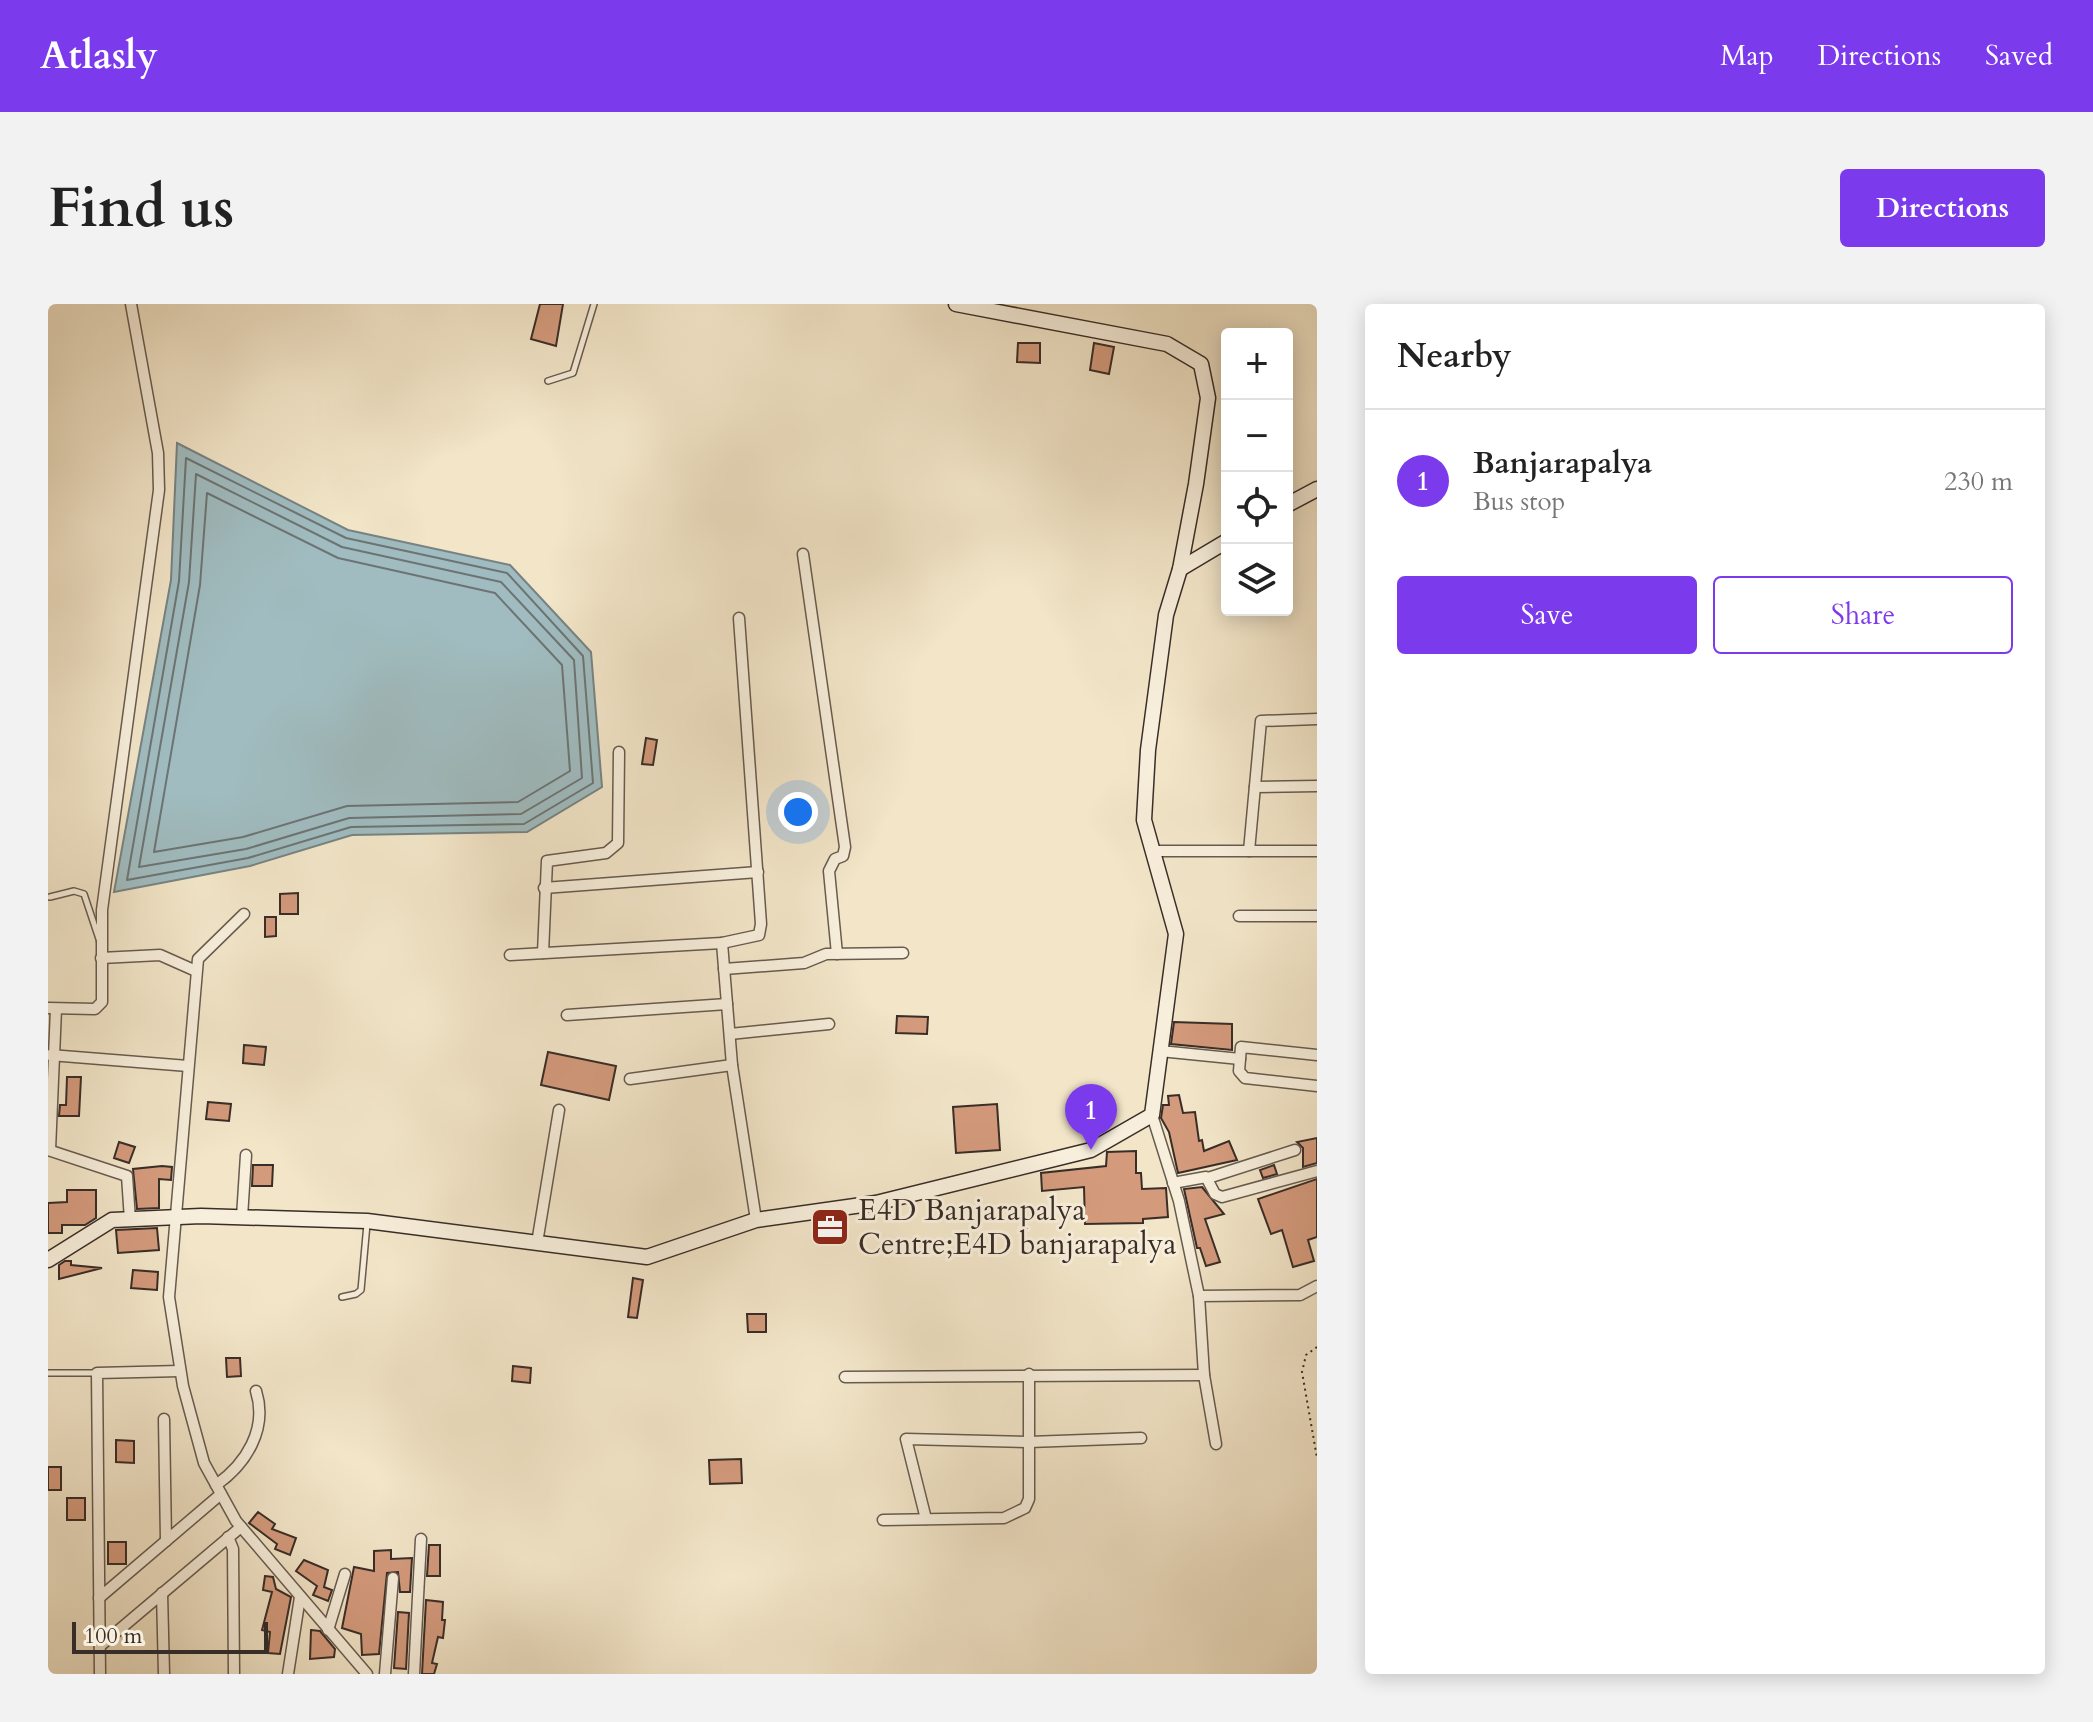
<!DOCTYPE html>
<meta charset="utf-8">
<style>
:root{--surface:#fff;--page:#f2f2f2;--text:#222;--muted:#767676;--line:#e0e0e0;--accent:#7c3aed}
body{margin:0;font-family:Cardo,serif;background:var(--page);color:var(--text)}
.controls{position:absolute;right:24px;top:24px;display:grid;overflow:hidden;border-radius:8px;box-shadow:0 4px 20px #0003}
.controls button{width:72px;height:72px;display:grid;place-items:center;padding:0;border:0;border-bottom:2px solid var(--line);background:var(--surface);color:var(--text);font:40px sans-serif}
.scale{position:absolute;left:24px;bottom:20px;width:196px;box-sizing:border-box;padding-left:8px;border:4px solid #392d27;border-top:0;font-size:22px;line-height:28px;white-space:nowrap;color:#392d27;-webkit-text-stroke:6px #f7eedb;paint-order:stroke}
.you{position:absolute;left:750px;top:508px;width:28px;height:28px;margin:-20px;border:6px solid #fff;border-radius:50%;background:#1a73e8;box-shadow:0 0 0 12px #1a73e833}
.badge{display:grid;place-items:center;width:52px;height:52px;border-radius:50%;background:var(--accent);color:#fff;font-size:26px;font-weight:700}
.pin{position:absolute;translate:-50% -66px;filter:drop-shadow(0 2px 4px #0008)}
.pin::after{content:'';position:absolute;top:42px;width:28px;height:24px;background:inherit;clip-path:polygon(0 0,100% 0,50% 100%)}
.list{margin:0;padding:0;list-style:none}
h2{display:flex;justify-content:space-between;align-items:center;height:104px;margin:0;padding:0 32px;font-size:34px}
h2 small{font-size:26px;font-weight:400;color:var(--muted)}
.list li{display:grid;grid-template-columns:52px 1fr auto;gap:24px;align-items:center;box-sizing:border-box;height:144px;padding:0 32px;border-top:2px solid var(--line)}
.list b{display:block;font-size:30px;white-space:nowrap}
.list p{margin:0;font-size:26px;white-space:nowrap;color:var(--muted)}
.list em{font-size:26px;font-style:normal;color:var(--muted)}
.actions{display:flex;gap:16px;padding:24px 32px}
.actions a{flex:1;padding:18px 0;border:2px solid var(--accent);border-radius:8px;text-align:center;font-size:28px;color:var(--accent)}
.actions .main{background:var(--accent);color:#fff}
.icon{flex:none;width:44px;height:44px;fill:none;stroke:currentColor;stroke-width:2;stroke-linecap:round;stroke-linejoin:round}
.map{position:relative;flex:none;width:1269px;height:1370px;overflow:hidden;border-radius:8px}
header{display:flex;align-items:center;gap:48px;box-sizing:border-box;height:112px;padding:0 40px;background:var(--accent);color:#fff}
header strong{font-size:38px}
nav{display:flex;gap:44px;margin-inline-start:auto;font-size:28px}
.intro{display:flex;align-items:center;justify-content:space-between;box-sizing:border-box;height:192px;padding:0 48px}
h1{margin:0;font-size:56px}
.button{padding:20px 36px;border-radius:8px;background:var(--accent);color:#fff;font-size:28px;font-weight:700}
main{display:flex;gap:48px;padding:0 48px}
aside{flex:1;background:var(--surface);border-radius:8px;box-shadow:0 4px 20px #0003}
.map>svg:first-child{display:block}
</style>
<header>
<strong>Atlasly</strong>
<nav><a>Map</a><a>Directions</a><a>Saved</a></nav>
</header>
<div class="intro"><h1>Find us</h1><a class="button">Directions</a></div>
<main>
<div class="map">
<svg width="1269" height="1370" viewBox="0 0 1269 1370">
<rect width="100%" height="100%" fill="#f2e5c8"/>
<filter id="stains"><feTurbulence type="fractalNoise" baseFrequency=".0025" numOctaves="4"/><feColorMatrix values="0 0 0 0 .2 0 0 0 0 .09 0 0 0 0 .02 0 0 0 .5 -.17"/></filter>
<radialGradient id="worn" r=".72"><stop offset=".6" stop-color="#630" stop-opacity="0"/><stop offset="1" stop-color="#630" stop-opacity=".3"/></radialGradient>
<path fill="#a0bcc0" stroke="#778383" stroke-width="2" d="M 129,139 L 300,226 L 462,261 L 543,348 L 554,483 L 479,528 L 304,531 L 202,562 L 66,588 L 123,276 Z"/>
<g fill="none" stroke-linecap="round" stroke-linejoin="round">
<g stroke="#6c7474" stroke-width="2">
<path d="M 138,154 L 298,234 L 459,269 L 535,352 L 545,479 L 476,520 L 303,523 L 200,554 L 79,576 L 131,277 Z"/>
<path d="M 148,170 L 294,243 L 453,278 L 526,356 L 534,474 L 473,510 L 301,514 L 198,545 L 91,563 L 141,278 Z"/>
<path d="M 159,189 L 290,254 L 447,289 L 514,361 L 522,467 L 470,498 L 299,502 L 195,533 L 106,548 L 152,281 Z"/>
</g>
</g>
<g fill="#d39a7c" stroke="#392d27" stroke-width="2">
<path d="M 492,0 L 515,0 L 508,42 L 483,35 Z"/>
<path d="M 970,39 L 992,39 L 992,59 L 969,58 Z"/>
<path d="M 1046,39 L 1066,43 L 1061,70 L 1042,66 Z"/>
<path d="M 598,434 L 609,436 L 605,461 L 594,460 Z"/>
<path d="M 250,589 L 250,610 L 232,610 L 232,590 Z"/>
<path d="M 217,613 L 228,613 L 228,632 L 217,633 Z"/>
<path d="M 849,712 L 880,713 L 879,730 L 848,729 Z"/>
<path d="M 1126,718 L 1184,720 L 1184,746 L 1123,740 Z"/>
<path d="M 196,741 L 218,743 L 216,761 L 195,759 Z"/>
<path d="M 500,748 L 568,762 L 561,796 L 493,781 Z"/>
<path d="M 19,773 L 33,773 L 31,812 L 11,812 L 12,801 L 18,801 Z"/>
<path d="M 1131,791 L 1135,809 L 1147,808 L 1151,837 L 1154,836 L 1156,847 L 1181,837 L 1189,856 L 1130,869 L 1121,828 L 1113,814 L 1115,801 L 1121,801 L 1120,792 Z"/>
<path d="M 160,798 L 183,800 L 181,817 L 158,815 Z"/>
<path d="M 949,800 L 952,846 L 908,849 L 905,803 Z"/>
<path d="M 1269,834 L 1269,859 L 1255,863 L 1255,844 L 1249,838 Z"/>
<path d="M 71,838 L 87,843 L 81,859 L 66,854 Z"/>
<path d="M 1088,847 L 1088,869 L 1093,869 L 1094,885 L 1118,884 L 1120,913 L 1095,915 L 1095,919 L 1037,920 L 1036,883 L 994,887 L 993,869 L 1058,862 L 1059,848 Z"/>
<path d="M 205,861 L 225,861 L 224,882 L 204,882 Z"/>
<path d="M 1226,861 L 1229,870 L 1215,874 L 1212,866 Z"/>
<path d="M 114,862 L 124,863 L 123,876 L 111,875 L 111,904 L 89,905 L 85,865 Z"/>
<path d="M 1269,875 L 1269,933 L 1260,936 L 1266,957 L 1245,963 L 1234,926 L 1223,930 L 1210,895 Z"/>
<path d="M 1154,883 L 1176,910 L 1157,915 L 1172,958 L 1158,962 L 1152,944 L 1149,944 L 1136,885 Z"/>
<path d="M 19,886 L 48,886 L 48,914 L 37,921 L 14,921 L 14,929 L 0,929 L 0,899 L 19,898 Z"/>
<path d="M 109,924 L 111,946 L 70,949 L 68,926 Z"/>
<path d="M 17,957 L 23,957 L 23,961 L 54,964 L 11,975 L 11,961 Z"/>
<path d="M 85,966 L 110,968 L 109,986 L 83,984 Z"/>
<path d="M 585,974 L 595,976 L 589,1014 L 580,1013 Z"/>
<path d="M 699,1010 L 718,1010 L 718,1028 L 700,1028 Z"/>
<path d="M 178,1054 L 192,1054 L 193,1072 L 179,1073 Z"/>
<path d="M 465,1062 L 483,1064 L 482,1079 L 464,1077 Z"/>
<path d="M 68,1136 L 86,1137 L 86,1159 L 68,1158 Z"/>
<path d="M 693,1155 L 694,1179 L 662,1180 L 661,1156 Z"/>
<rect x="0" y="1163" width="13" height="23"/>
<rect x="19" y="1194" width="18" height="22"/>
<path d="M 210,1208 L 227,1220 L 224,1225 L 248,1234 L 242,1251 L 227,1245 L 229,1240 L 201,1219 Z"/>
<rect x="60" y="1238" width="18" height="22"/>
<path d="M 381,1241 L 392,1241 L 392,1272 L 379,1272 Z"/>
<path d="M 343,1246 L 343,1255 L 364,1254 L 362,1288 L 352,1288 L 350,1268 L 339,1269 L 331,1350 L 314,1351 L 313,1330 L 294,1324 L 306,1263 L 326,1267 L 326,1247 Z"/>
<path d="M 256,1256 L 280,1266 L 276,1283 L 284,1286 L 280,1297 L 265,1291 L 269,1282 L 248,1267 Z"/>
<path d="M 217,1272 L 225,1273 L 228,1285 L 243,1293 L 232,1350 L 220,1349 L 222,1328 L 214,1326 L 224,1288 L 215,1286 Z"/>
<path d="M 378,1296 L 395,1298 L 394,1316 L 397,1316 L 395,1334 L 390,1333 L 384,1359 L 389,1360 L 386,1370 L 374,1370 Z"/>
<path d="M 350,1308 L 361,1309 L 358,1365 L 346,1364 Z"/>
<path d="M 263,1326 L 272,1327 L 287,1345 L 286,1353 L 262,1355 Z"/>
</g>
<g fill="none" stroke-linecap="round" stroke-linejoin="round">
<g stroke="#675b4f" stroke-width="8">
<g id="lane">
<path d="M 500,77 L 525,69 L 546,0"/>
<path d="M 2,593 L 26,587 L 36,590 L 52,638"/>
<path d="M 294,993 L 308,990 L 313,986 L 319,920"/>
<path d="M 0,1069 L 49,1069"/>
</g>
</g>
<g stroke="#675b4f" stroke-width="13">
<g id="street">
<path d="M 755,250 L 797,543 L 795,552 L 787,555 L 781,567 L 789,650"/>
<path d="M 1207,483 L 1269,482"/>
<path d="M 1104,547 L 1269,547"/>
<path d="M 1201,547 L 1213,417 L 1269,415"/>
<path d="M 496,584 L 710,568"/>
<path d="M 196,610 L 150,655 L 121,993 L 135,1082 L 156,1159 L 188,1217 L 319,1370"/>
<path d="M 1191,612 L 1269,612"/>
<path d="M 674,639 L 684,761 L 708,916"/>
<path d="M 495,649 L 499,557 L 558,549 L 570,539 L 571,448"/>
<path d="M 462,651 L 674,639 L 711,631 L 713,620 L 691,314"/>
<path d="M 53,654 L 112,651 L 148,667"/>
<path d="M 676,665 L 756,659 L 778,650 L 855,649"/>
<path d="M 0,704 L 47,705 L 54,698 L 54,606 L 111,186 L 110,149 L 83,0"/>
<path d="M 519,711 L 679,700"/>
<path d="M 682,730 L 781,720"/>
<path d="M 1112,747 L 1192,755 L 1193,743 L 1269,751"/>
<path d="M 2,751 L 140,762"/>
<path d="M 1192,755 L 1191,767 L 1197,774 L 1269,782"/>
<path d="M 582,775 L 684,761"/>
<path d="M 1104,811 L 1131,897 L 1151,992 L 1252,991 L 1269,982"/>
<path d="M 0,846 L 79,872 L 82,916"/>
<path d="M 2,846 L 8,705"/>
<path d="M 1160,874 L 1247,846"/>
<path d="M 1125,879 L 1158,873 L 1167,890 L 1174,893 L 1269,867"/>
<path d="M 194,913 L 198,851"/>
<path d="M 489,939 L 511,806"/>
<path d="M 1151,992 L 1156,1071 L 1168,1140"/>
<path d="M 797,1073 L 1156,1071"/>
<path d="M 116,1115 L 118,1237"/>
<path d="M 168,1181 C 198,1160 220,1125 208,1087"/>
<path d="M 878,1215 L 858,1135 L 981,1138 L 1093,1134"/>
<path d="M 835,1216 L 956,1214 L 977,1204 L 981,1195 L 981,1070"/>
<path d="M 180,1233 L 185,1245 L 186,1370"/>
<path d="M 114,1289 L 116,1370"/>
<path d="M 51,1294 L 173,1190"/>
<path d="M 280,1326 L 297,1270"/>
<path d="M 52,1342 L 193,1223"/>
<path d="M 52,1370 L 49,1069 L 132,1067"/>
<path d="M 240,1370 L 252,1293"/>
<path d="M 337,1370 L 345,1274"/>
<path d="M 366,1370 L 373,1235"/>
</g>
</g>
<g stroke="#392d27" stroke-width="17">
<g id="secondary">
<path d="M 1239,201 L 1269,185"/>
<path d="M 1132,265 L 1179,237"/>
<path d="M 0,956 L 64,916 L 153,912 L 319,917 L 599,953 L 708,916 L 828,899 L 1043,846 L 1104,811 L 1128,630 L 1096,516 L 1100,446 L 1118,311 L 1132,265 L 1148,180 L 1160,94 L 1153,60 L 1119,40 L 908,0"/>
</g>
</g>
<path stroke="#392d27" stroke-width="2" stroke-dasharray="2 4" stroke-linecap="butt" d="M 1269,1043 L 1258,1051 L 1254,1068 L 1269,1154"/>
<use href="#lane" stroke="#f7eedb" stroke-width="5"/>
<use href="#street" stroke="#f7eedb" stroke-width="10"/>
<use href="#secondary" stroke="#f7eedb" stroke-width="14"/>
</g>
<defs>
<g id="office-square" transform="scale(2)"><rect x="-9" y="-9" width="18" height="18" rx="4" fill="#8f2418" stroke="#f7eedb"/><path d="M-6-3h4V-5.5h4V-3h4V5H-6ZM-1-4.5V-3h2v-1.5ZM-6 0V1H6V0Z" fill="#fff"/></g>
</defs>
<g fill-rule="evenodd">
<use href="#office-square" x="782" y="923"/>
</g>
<g text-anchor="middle" stroke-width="6" stroke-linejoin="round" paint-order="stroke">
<g font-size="30" fill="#392d27" stroke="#f7eedb" text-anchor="start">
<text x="810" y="916">E4D Banjarapalya<tspan x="810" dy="34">Centre;E4D banjarapalya</tspan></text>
</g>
</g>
<rect width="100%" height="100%" filter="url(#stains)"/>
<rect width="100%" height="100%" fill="url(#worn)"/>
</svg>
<div class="controls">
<button>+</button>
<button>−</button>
<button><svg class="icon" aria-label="locate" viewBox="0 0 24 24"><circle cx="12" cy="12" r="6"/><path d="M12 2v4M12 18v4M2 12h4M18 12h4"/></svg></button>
<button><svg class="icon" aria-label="layers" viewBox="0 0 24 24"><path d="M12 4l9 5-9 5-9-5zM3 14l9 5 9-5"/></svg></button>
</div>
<div class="scale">100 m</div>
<div class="you"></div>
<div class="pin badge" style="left:1043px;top:846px">1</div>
</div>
<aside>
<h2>Nearby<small></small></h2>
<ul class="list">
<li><span class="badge">1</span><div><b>Banjarapalya</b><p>Bus stop</p></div><em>230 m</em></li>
</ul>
<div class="actions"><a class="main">Save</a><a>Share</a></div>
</aside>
</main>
